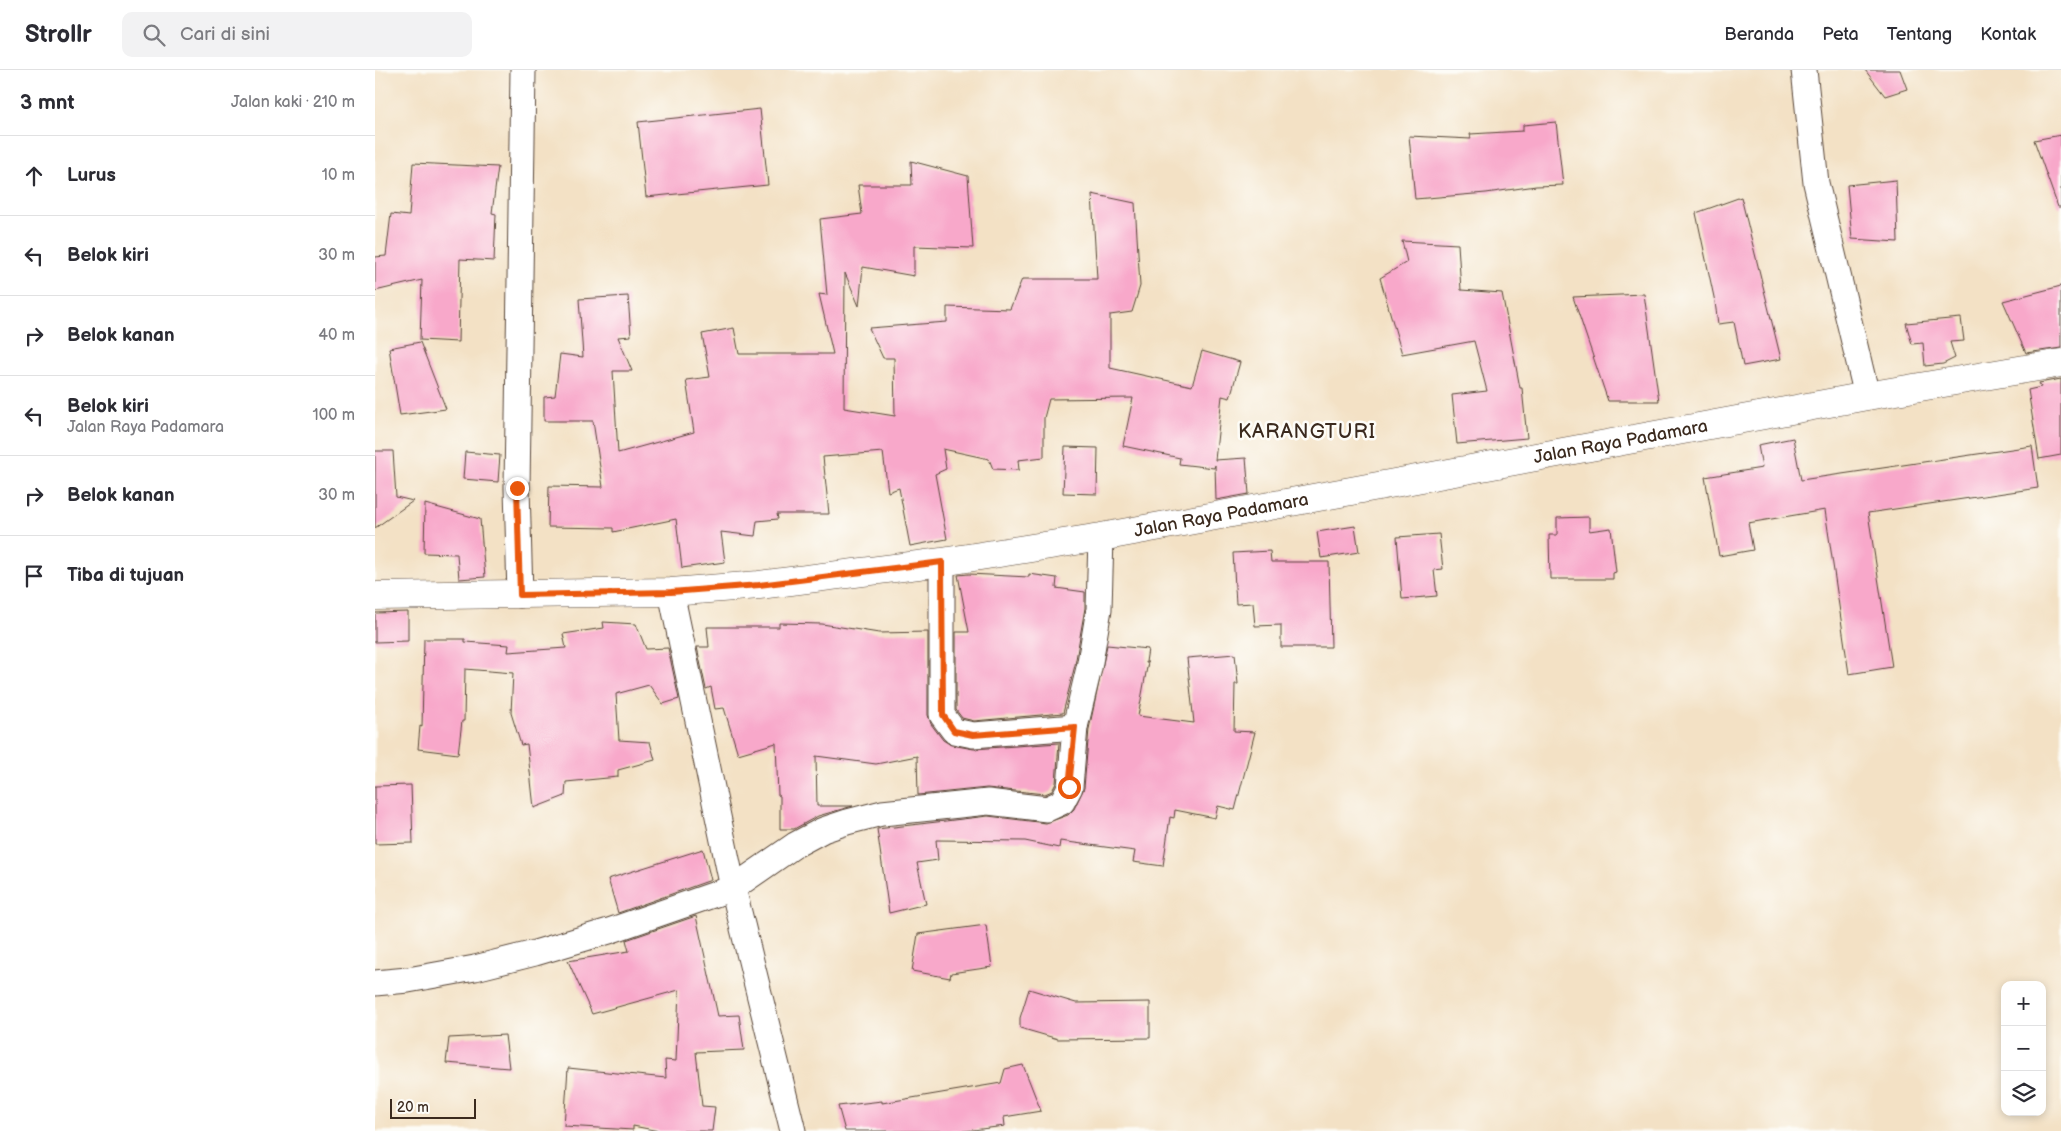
<!DOCTYPE html>
<html lang="id">
<meta charset="utf-8">
<style>
:root{--surface:#fff;--page:#f2f2f3;--text:#2b2b33;--muted:#7c7c81;--line:#e1e1e2}
body{margin:0;font-family:"Balsamiq Sans",sans-serif;background:var(--page);color:var(--text)}
.controls{position:absolute;right:15px;bottom:15px;display:grid;overflow:hidden;border-radius:10px;box-shadow:0 2px 8px #0003}
.controls button{width:45px;height:45px;display:grid;place-items:center;padding:0;border:0;border-bottom:1px solid var(--line);background:var(--surface);color:var(--text);font:25px sans-serif}
.scale{position:absolute;left:15px;bottom:12px;width:86px;box-sizing:border-box;padding-left:5px;border:2px solid #3b2a1e;border-top:0;font-size:14px;line-height:18px;white-space:nowrap;color:#3b2a1e;-webkit-text-stroke:4px #fdfcf7;paint-order:stroke}
.stop{position:absolute;width:15px;height:15px;margin:-11px;border:4px solid #ea580c;border-radius:50%;background:#fff}
.stop.end{background:#ea580c;border-color:#fff;box-shadow:0 1px 5px #0008}
.list{margin:0;padding:0;list-style:none}
h2{display:flex;justify-content:space-between;align-items:center;height:65px;margin:0;padding:0 20px;font-size:21px}
h2 small{font-size:16px;font-weight:400;color:var(--muted)}
.list li{display:grid;grid-template-columns:32px 1fr auto;gap:15px;align-items:center;box-sizing:border-box;height:80px;padding:0 20px;border-top:1px solid var(--line)}
.list b{display:block;font-size:19px;white-space:nowrap}
.list p{margin:0;font-size:16px;white-space:nowrap;color:var(--muted)}
.list em{font-size:16px;font-style:normal;color:var(--muted)}
.icon{flex:none;width:28px;height:28px;fill:none;stroke:currentColor;stroke-width:2;stroke-linecap:round;stroke-linejoin:round}
.map{position:relative;flex:none;width:1686px;height:1061px;overflow:hidden}
header{display:flex;align-items:center;gap:30px;box-sizing:border-box;height:70px;padding:0 25px;background:var(--surface);border-bottom:1px solid var(--line)}
header strong{font-size:24px}
nav{display:flex;gap:28px;margin-inline-start:auto;font-size:18px}
.search{width:350px;height:45px;background:var(--page);display:flex;align-items:center;gap:12px;box-sizing:border-box;padding:0 18px;border-radius:10px;color:var(--muted);font-size:19px}
main{display:flex}
aside{flex:1;background:var(--surface)}
.map>svg:first-child{display:block}
</style>
<header>
<strong>Strollr</strong>
<div class="search"><svg class="icon" aria-label="search" viewBox="0 0 24 24"><circle cx="10" cy="10" r="6"/><path d="M15 15l6 6"/></svg>Cari di sini</div>
<nav><a>Beranda</a><a>Peta</a><a>Tentang</a><a>Kontak</a></nav>
</header>
<main>
<aside>
<h2>3 mnt<small>Jalan kaki · 210 m</small></h2>
<ul class="list">
<li><svg class="icon" aria-label="ahead" viewBox="0 0 24 24"><path d="M12 20V5M6 11l6-6 6 6"/></svg><div><b>Lurus</b></div><em>10 m</em></li>
<li><svg class="icon" aria-label="left" viewBox="0 0 24 24"><path d="M17 20v-9H6M10 6l-5 5 5 5"/></svg><div><b>Belok kiri</b></div><em>30 m</em></li>
<li><svg class="icon" aria-label="right" viewBox="0 0 24 24"><path d="M7 20v-9h11M14 6l5 5-5 5"/></svg><div><b>Belok kanan</b></div><em>40 m</em></li>
<li><svg class="icon" aria-label="left" viewBox="0 0 24 24"><path d="M17 20v-9H6M10 6l-5 5 5 5"/></svg><div><b>Belok kiri</b><p>Jalan Raya Padamara</p></div><em>100 m</em></li>
<li><svg class="icon" aria-label="right" viewBox="0 0 24 24"><path d="M7 20v-9h11M14 6l5 5-5 5"/></svg><div><b>Belok kanan</b></div><em>30 m</em></li>
<li><svg class="icon" aria-label="arrive" viewBox="0 0 24 24"><path d="M6 21V4h12l-3 4 3 4H6"/></svg><div><b>Tiba di tujuan</b></div></li>
</ul>
</aside>
<div class="map">
<svg width="1686" height="1061" viewBox="0 0 1686 1061">
<rect width="100%" height="100%" fill="#fdfcf7"/>
<filter id="ink" filterUnits="userSpaceOnUse"><feTurbulence type="fractalNoise" baseFrequency=".02" numOctaves="2"/><feDisplacementMap in="SourceGraphic" scale="10" xChannelSelector="R" yChannelSelector="G"/><feConvolveMatrix kernelMatrix="1 2 1 2 8 2 1 2 1" color-interpolation-filters="sRGB"/></filter>
<filter id="wash" filterUnits="userSpaceOnUse"><feTurbulence type="fractalNoise" baseFrequency=".0096" numOctaves="4" result="noise"/><feDisplacementMap in="SourceGraphic" scale="20" xChannelSelector="R" yChannelSelector="G"/><feGaussianBlur stdDeviation="1.12" result="paint"/><feColorMatrix in="noise" values="0 0 0 0 0 0 0 0 0 0 0 0 0 0 0 0 0 1.4 0 .05"/><feComposite in="paint" operator="in"/></filter>
<g filter="url(#wash)">
<rect width="100%" height="100%" fill="#f3e1c5"/>
<g id="blocks">
<g fill="#f8a8ca">
<path d="M 1490,0 L 1525,0 L 1532,19 L 1510,26 Z"/>
<path d="M 385,39 L 393,115 L 271,127 L 263,52 Z"/>
<path d="M 1181,52 L 1188,115 L 1161,116 L 1111,123 L 1040,129 L 1034,66 L 1096,69 L 1095,64 L 1148,61 L 1148,55 Z"/>
<path d="M 1686,65 L 1686,137 L 1683,137 L 1659,70 Z"/>
<path d="M 536,91 L 593,106 L 598,178 L 539,176 L 539,206 L 488,197 L 484,236 L 470,203 L 469,338 L 520,346 L 519,288 L 508,288 L 494,258 L 572,252 L 572,237 L 635,239 L 647,209 L 722,209 L 717,124 L 760,133 L 765,216 L 757,242 L 735,245 L 735,298 L 817,316 L 827,281 L 865,292 L 855,328 L 847,326 L 840,390 L 871,388 L 874,424 L 841,430 L 840,395 L 839,398 L 804,394 L 805,388 L 748,376 L 758,328 L 674,329 L 669,348 L 669,387 L 643,390 L 644,400 L 618,399 L 614,389 L 568,379 L 571,399 L 560,404 L 572,469 L 535,476 L 524,418 L 513,422 L 508,382 L 448,387 L 454,444 L 402,444 L 403,449 L 382,451 L 380,466 L 346,462 L 350,492 L 307,498 L 301,449 L 238,462 L 238,458 L 173,457 L 174,416 L 228,417 L 218,351 L 169,351 L 169,327 L 180,326 L 185,284 L 208,287 L 204,229 L 253,226 L 256,266 L 243,267 L 257,301 L 238,301 L 243,383 L 319,362 L 311,310 L 335,307 L 327,264 L 359,258 L 364,284 L 458,284 L 444,224 L 452,225 L 445,149 L 487,144 L 483,115 L 537,115 Z"/>
<path d="M 38,93 L 123,97 L 117,143 L 121,144 L 119,191 L 85,189 L 83,272 L 45,270 L 47,210 L 0,221 L 0,187 L 11,186 L 16,144 L 34,146 Z"/>
<path d="M 1521,110 L 1523,172 L 1477,169 L 1472,115 Z"/>
<path d="M 1366,127 L 1406,289 L 1368,296 L 1359,252 L 1343,254 L 1340,232 L 1321,143 Z"/>
<path d="M 1027,171 L 1083,174 L 1086,220 L 1127,223 L 1145,318 L 1147,318 L 1152,368 L 1082,374 L 1077,325 L 1112,321 L 1099,271 L 1027,284 L 1005,208 L 1032,192 Z"/>
<path d="M 1686,216 L 1686,278 L 1651,283 L 1628,231 Z"/>
<path d="M 1269,224 L 1284,331 L 1233,331 L 1198,227 Z"/>
<path d="M 1586,248 L 1589,271 L 1575,272 L 1580,288 L 1568,294 L 1550,296 L 1548,273 L 1537,274 L 1531,253 Z"/>
<path d="M 45,272 L 71,339 L 25,345 L 14,278 Z"/>
<path d="M 1686,309 L 1686,385 L 1664,389 L 1653,320 L 1666,317 L 1664,313 Z"/>
<path d="M 1418,368 L 1426,410 L 1657,376 L 1663,418 L 1493,443 L 1517,597 L 1474,604 L 1450,440 L 1373,453 L 1378,480 L 1344,486 L 1330,407 L 1387,398 L 1383,375 Z"/>
<path d="M 690,377 L 723,378 L 722,424 L 688,423 Z"/>
<path d="M 0,381 L 18,381 L 21,427 L 38,431 L 0,458 Z"/>
<path d="M 90,382 L 125,385 L 123,412 L 88,409 Z"/>
<path d="M 50,434 L 105,449 L 110,507 L 84,509 L 82,484 L 49,483 Z"/>
<path d="M 1214,447 L 1214,461 L 1236,458 L 1241,502 L 1238,503 L 1238,509 L 1175,509 L 1174,465 L 1182,465 L 1182,448 Z"/>
<path d="M 980,456 L 984,482 L 946,488 L 942,462 Z"/>
<path d="M 1064,464 L 1068,499 L 1059,500 L 1062,526 L 1027,529 L 1022,467 Z"/>
<path d="M 895,481 L 896,492 L 954,492 L 956,577 L 906,577 L 906,555 L 880,556 L 878,533 L 861,534 L 858,483 Z"/>
<path d="M 594,504 L 654,507 L 654,504 L 682,508 L 681,518 L 710,522 L 710,538 L 700,595 L 688,643 L 599,651 L 587,648 L 581,640 L 581,562 L 594,562 L 583,505 Z"/>
<path d="M 33,542 L 33,571 L 0,572 L 0,543 Z"/>
<path d="M 228,552 L 261,554 L 271,579 L 293,578 L 304,629 L 288,634 L 274,615 L 241,624 L 244,670 L 275,672 L 280,690 L 243,700 L 243,707 L 191,712 L 190,726 L 159,738 L 152,674 L 146,675 L 136,643 L 138,603 L 90,599 L 89,651 L 87,651 L 83,684 L 43,679 L 45,656 L 47,657 L 49,569 L 90,569 L 90,572 L 134,575 L 133,582 L 191,578 L 188,564 L 229,558 Z"/>
<path d="M 404,553 L 447,554 L 504,563 L 553,562 L 553,645 L 556,654 L 568,670 L 576,675 L 599,679 L 684,673 L 681,713 L 677,721 L 670,724 L 612,718 L 543,725 L 542,686 L 501,694 L 441,686 L 442,736 L 478,736 L 443,746 L 419,759 L 405,759 L 405,726 L 403,725 L 401,673 L 363,684 L 349,638 L 340,639 L 336,617 L 331,619 L 322,577 L 334,577 L 332,557 L 404,557 Z"/>
<path d="M 732,575 L 773,579 L 771,592 L 773,592 L 763,646 L 819,653 L 812,588 L 860,584 L 863,614 L 860,614 L 859,661 L 880,662 L 860,740 L 843,736 L 840,748 L 800,740 L 799,748 L 795,747 L 788,796 L 758,792 L 760,781 L 685,771 L 684,778 L 650,771 L 561,770 L 563,790 L 542,793 L 551,834 L 514,843 L 502,759 L 613,746 L 671,753 L 693,745 L 699,739 L 709,718 L 714,659 Z"/>
<path d="M 36,715 L 38,773 L 0,774 L 0,716 Z"/>
<path d="M 328,779 L 336,810 L 243,843 L 233,809 Z"/>
<path d="M 321,846 L 343,946 L 364,945 L 369,980 L 321,982 L 327,1036 L 340,1037 L 337,1061 L 284,1061 L 258,1056 L 258,1060 L 189,1056 L 193,998 L 291,1008 L 290,990 L 301,991 L 304,920 L 217,944 L 193,891 L 254,881 L 251,870 Z"/>
<path d="M 611,855 L 617,897 L 576,903 L 575,908 L 537,901 L 543,864 Z"/>
<path d="M 654,919 L 701,933 L 775,932 L 775,968 L 683,969 L 645,958 L 645,948 Z"/>
<path d="M 130,965 L 134,998 L 71,993 L 74,968 Z"/>
<path d="M 648,995 L 666,1041 L 629,1047 L 630,1056 L 590,1061 L 470,1061 L 463,1036 L 507,1031 L 507,1033 L 626,1013 L 630,999 Z"/>
</g>
</g>
</g>
<g filter="url(#ink)">
<use href="#blocks" fill-opacity="0" stroke="#574537" stroke-width="1"/>
<g fill="none" stroke-linecap="round" stroke-linejoin="round">
<g stroke="#574537" stroke-width="27">
<g id="street">
<path d="M 1429,0 L 1441,113 L 1492,326"/>
<path d="M 567,492 L 567,645 L 579,661 L 598,665 L 700,657"/>
<path d="M 296,522 L 358,818 L 418,1061"/>
<path d="M 145,525 L 142,418 L 148,0"/>
<path d="M 0,913 L 33,910 L 100,898 L 160,883 L 234,861 L 358,818 L 420,775 L 448,760 L 472,752 L 507,743 L 613,732 L 672,739 L 687,732 L 695,717 L 700,657 L 714,598 L 724,539 L 726,467"/>
</g>
</g>
<g stroke="#574537" stroke-width="29">
<g id="secondary">
<path id="s1" d="M 0,526 L 296,522 L 384,515 L 567,492 L 726,467 L 1492,326 L 1686,293"/>
</g>
</g>
<use href="#street" stroke="#fff" stroke-width="25"/>
<use href="#secondary" stroke="#fff" stroke-width="28"/>
</g>
</g>
<g fill="none" stroke-linecap="round" stroke-linejoin="round" filter="url(#ink)">
<path stroke="#ea580c" stroke-width="6" d="M 142,418 L 145,525 L 296,522 L 384,515 L 567,492 L 568,645 L 579,661 L 598,665 L 700,657 L 694,717"/>
</g>
<g text-anchor="middle" stroke-width="5" stroke-linejoin="round" paint-order="stroke">
<g font-size="18" fill="#3b2a1e" stroke="#fdfcf7">
<text dy="6" stroke="none"><textPath href="#s1" startOffset="1258">Jalan Raya Padamara</textPath></text>
<text dy="6" stroke="none"><textPath href="#s1" startOffset="852">Jalan Raya Padamara</textPath></text>
</g>
<g font-size="20" letter-spacing="1" fill="#3b2a1e" stroke="#fdfcf7">
<text x="932" y="368">KARANGTURI</text>
</g>
</g>
</svg>
<div class="controls">
<button>+</button>
<button>−</button>
<button><svg class="icon" aria-label="layers" viewBox="0 0 24 24"><path d="M12 4l9 5-9 5-9-5zM3 14l9 5 9-5"/></svg></button>
</div>
<div class="scale">20 m</div>
<div class="stop" style="left:694px;top:717px"></div>
<div class="stop end" style="left:142px;top:418px"></div>
</div>
</main>
